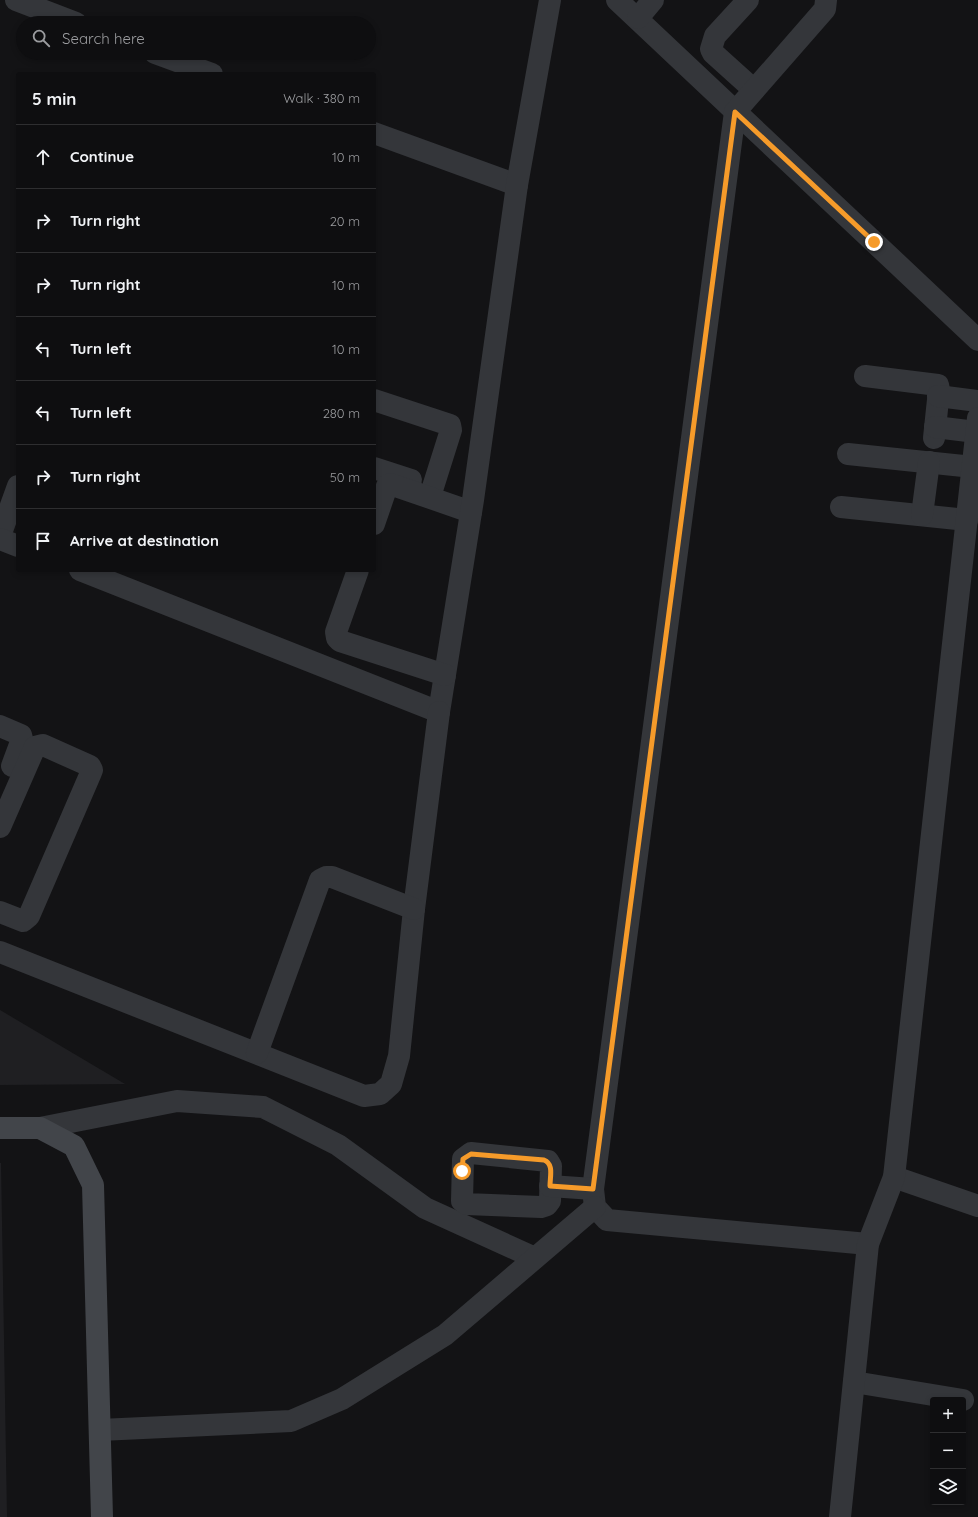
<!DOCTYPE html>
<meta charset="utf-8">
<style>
:root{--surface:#0e0e10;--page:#1c1c1e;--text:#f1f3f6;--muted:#9b9c9f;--line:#2e2e30}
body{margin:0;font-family:Quicksand,sans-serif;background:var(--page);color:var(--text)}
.controls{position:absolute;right:12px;bottom:12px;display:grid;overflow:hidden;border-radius:4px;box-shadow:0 2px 6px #0003}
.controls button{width:36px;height:36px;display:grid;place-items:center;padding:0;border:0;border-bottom:1px solid var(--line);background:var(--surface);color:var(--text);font:20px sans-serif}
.stop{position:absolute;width:12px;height:12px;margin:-9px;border:3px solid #f69b2a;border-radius:50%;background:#fff}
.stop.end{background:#f69b2a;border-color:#fff;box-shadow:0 1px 4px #0008}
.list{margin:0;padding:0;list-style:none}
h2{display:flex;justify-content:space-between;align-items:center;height:52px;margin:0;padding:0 16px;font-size:17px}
h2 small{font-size:13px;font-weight:400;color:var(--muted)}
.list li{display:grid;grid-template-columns:26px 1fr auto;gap:12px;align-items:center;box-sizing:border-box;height:64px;padding:0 16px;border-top:1px solid var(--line)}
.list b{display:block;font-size:15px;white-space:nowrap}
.list em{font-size:13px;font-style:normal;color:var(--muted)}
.icon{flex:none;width:22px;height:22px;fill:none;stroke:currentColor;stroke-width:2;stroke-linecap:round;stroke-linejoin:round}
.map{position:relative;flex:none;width:978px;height:1517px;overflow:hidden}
.search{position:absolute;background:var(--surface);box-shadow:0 2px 6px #0003;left:16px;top:16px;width:360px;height:44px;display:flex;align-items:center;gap:10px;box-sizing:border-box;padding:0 14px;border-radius:22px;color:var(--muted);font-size:15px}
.panel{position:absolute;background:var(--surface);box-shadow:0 2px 6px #0003;left:16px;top:72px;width:360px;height:500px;border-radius:4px}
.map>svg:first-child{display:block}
</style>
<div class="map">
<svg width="978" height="1517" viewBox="0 0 978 1517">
<rect width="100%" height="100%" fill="#131315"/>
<g fill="#1f1f22">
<path d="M 0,1010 L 125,1084 L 0,1085 Z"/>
<path d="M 0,1163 L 1,1163 L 7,1517 L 0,1517 Z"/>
</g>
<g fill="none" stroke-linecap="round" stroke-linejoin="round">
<g stroke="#34363a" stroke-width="22">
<path d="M 16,0 L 76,23"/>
<path d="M 617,0 L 978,340"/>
<path d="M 748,0 L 715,36 L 711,49 L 713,53 L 754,90"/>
<path d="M 826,0 L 825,9 L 735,112 L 593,1189 L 595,1207 L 607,1220 L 868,1244"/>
<path d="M 638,18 L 653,0"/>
<path d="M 155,53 L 212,74"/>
<path d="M 374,133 L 517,185"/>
<path d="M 865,376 L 938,385 L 939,390 L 934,438"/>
<path d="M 938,396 L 978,401"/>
<path d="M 374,400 L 450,425 L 451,430 L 433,487"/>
<path d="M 935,427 L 976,432"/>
<path d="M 848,454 L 973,467"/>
<path d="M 374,468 L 411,480"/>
<path d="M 841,507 L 967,520"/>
<path d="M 922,515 L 929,462"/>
<path d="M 374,524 L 387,486 L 390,484 L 471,512"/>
<path d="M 0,536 L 18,486"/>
<path d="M 0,539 L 18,546"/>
<path d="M 80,570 L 439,712 L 473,500 L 517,185 L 550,0"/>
<path d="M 358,570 L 336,632 L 337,638 L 340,641 L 445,675"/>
<path d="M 0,726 L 21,735 L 22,739 L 12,766"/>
<path d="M 0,827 L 35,747 L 43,745 L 90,766 L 92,770 L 90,775 L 29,916 L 23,921 L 0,912"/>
<path d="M 0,952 L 364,1096 L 380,1094 L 391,1084 L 399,1056 L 414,909 L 439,712"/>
<path d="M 257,1053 L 320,880 L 326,877 L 332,877 L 414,909"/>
<path d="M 40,1128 L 177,1101 L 263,1107 L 338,1145 L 425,1208 L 535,1258"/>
<path d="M 471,1153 L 548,1161 L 551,1166 L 550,1201 L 547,1205 L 541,1207 L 466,1204 L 462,1201 L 463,1159 Z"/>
<path d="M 894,1177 L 978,1206"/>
<path d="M 550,1186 L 593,1189"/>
<path d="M 854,1382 L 963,1400"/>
<path d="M 100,1430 L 291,1421 L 342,1399 L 445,1335 L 595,1207"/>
<path d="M 840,1517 L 868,1244 L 894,1177 L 978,418"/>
</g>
<path stroke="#42454a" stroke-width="22" d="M 0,1128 L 40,1128 L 74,1146 L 93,1185 L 102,1517"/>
</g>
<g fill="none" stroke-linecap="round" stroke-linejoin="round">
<path stroke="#f69b2a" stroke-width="5" d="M 462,1171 L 463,1159 L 471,1154 L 544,1160 C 554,1164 550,1176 550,1186 L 593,1189 L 735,112 L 874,242"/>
</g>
</svg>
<div class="controls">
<button>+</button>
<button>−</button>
<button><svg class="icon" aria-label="layers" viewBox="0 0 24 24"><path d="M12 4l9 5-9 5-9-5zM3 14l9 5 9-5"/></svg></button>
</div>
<div class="stop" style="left:462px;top:1171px"></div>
<div class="stop end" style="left:874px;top:242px"></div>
<div class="search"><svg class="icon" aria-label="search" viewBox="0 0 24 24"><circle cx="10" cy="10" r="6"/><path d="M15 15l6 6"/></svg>Search here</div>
<section class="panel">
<h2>5 min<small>Walk · 380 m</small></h2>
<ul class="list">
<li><svg class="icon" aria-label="ahead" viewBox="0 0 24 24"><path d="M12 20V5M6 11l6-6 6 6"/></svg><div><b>Continue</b></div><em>10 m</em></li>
<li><svg class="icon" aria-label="right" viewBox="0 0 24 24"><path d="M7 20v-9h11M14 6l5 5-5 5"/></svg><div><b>Turn right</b></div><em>20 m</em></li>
<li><svg class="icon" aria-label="right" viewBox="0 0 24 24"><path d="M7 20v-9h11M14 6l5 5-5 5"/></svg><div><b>Turn right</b></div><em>10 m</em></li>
<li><svg class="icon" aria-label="left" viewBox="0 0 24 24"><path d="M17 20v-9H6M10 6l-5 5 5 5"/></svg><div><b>Turn left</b></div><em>10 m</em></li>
<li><svg class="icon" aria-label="left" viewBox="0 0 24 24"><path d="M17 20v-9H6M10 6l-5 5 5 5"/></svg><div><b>Turn left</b></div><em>280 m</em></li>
<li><svg class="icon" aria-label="right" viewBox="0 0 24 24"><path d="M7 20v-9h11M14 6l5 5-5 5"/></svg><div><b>Turn right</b></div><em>50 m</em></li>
<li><svg class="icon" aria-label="arrive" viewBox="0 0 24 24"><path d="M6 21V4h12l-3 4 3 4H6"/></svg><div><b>Arrive at destination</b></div></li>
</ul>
</section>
</div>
